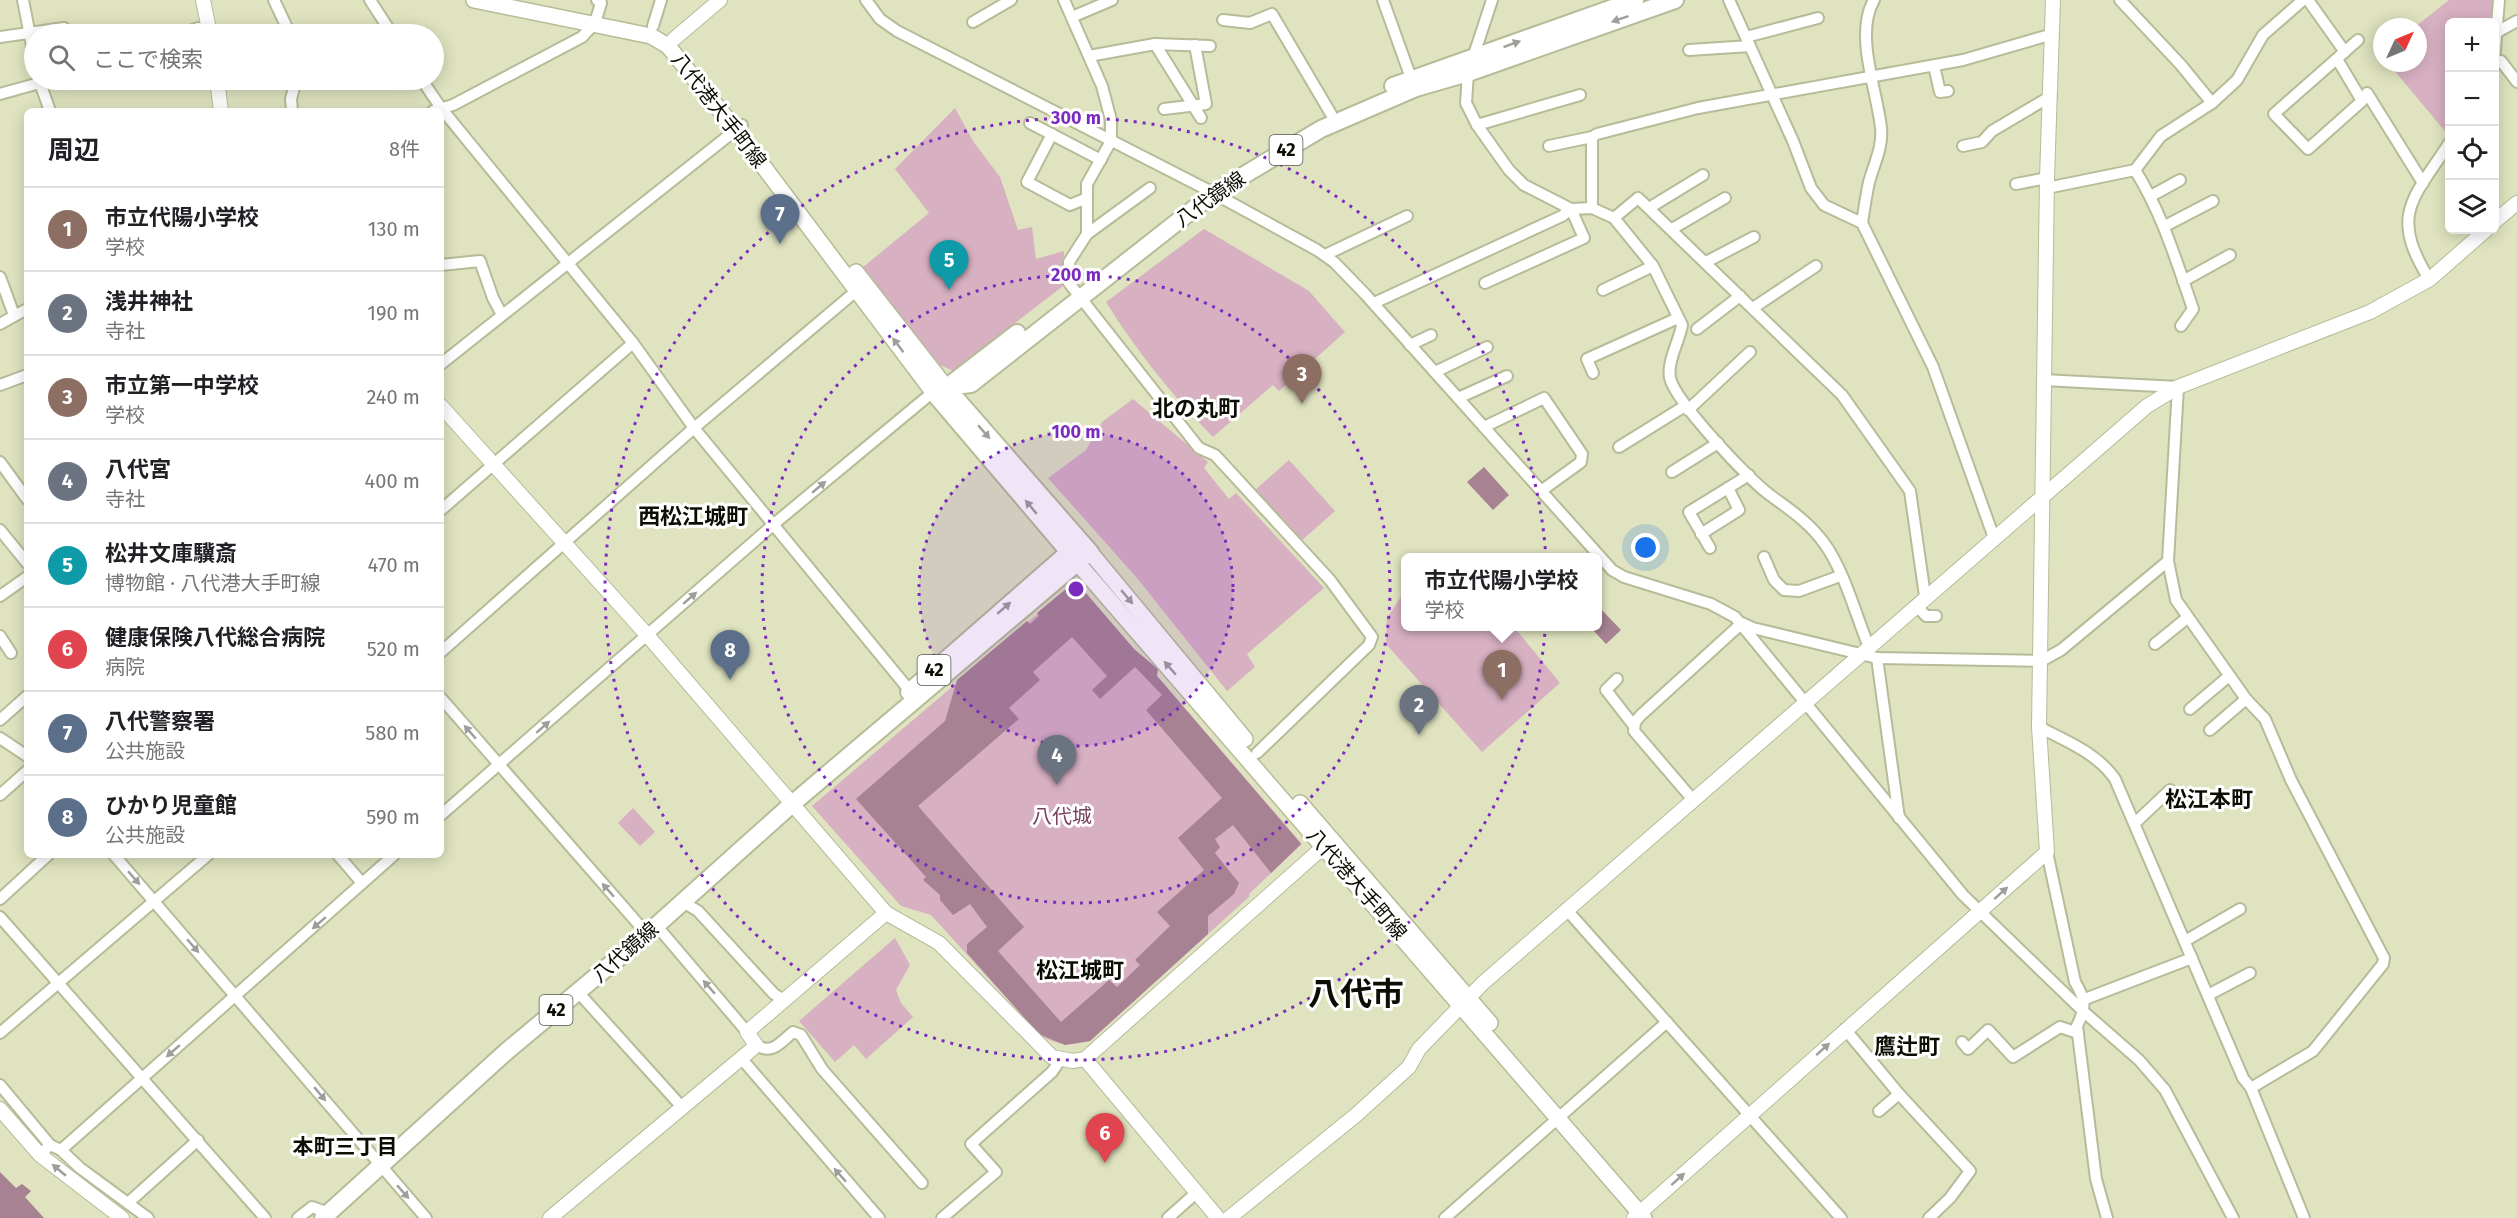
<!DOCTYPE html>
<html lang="ja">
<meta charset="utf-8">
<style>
:root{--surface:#fff;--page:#f6f6f6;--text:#202124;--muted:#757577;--line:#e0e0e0;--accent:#0f766e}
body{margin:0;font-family:"Fira Sans","Noto Sans JP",sans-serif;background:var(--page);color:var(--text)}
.controls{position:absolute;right:18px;top:18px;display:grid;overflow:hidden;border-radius:9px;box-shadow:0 3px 15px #0003}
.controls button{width:54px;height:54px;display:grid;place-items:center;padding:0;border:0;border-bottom:2px solid var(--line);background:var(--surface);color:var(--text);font:30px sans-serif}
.compass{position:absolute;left:2373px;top:18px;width:54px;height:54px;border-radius:50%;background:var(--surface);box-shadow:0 3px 15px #0003;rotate:46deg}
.you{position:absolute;left:1646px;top:548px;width:21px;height:21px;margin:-15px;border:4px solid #fff;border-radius:50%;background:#1a73e8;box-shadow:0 0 0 9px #1a73e833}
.badge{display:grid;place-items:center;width:39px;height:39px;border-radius:50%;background:var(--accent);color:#fff;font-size:20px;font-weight:700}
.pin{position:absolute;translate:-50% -50px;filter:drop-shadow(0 2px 3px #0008)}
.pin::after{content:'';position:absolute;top:32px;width:21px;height:18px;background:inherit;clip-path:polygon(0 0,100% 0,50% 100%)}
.popup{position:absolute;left:1401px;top:553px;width:201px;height:78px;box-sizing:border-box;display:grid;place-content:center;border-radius:9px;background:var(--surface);filter:drop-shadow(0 2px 4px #0005);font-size:20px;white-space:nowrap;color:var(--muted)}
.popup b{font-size:22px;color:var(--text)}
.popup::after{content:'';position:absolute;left:50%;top:100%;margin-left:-12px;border:12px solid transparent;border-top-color:var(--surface)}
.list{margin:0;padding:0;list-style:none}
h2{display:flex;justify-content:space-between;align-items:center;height:78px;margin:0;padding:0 24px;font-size:26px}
h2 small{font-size:20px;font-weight:400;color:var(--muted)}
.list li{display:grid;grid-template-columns:39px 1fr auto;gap:18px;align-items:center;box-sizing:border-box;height:84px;padding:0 24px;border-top:2px solid var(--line)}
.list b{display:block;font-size:22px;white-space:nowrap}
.list p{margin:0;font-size:20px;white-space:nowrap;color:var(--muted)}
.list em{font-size:20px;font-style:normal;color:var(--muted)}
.icon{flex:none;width:33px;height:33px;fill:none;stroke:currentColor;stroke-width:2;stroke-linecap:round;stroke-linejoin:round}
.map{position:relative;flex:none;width:2517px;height:1218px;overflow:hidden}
.search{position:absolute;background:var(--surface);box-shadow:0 3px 15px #0003;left:24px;top:24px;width:420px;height:66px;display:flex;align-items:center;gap:15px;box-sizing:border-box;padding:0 21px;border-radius:33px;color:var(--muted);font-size:22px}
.panel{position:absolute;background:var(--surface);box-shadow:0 3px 15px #0003;left:24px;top:108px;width:420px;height:750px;border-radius:9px}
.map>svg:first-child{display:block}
</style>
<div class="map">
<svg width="2517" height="1218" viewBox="0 0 2517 1218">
<rect width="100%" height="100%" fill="#dfe3bf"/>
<g fill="#d7b0c2">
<path d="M 2449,0 L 2499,0 L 2494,22 L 2450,22 L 2449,136 L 2388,63 L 2418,63 L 2418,27 L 2415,27 Z"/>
<path d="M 955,108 L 973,141 L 1000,177 L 1018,230 L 1032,227 L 1036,259 L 1064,251 L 1063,286 L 953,371 L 940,365 L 862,268 L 929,213 L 895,169 Z"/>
<path d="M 1204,229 L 1309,291 L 1345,332 L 1279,391 L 1273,385 L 1213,437 C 1172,395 1137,352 1106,302 Z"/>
<path d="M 1133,399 L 1208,462 L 1204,468 L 1229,499 L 1236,493 L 1324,588 L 1247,654 L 1255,667 L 1227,691 L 1137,578 L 1048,478 L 1086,450 L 1102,422 Z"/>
<path d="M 1289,460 L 1335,511 L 1300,542 L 1254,491 Z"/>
<path d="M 1073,584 L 1079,585 L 1302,844 L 1249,894 L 1250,896 L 1090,1041 C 1070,1046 1057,1046 1039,1034 L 931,915 L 901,906 L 812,806 Z"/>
<path d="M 1406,589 L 1406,626 L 1514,627 L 1560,683 L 1482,752 L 1386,644 L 1387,618 Z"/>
<path d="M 633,808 L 655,832 L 640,846 L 618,823 Z"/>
<path d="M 895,938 L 910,965 L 896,990 L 901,1003 L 913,1017 L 866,1059 L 854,1045 L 835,1062 L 799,1021 Z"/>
</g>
<g fill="#a78293" fill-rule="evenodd">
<path d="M 1484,467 L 1509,495 L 1493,510 L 1467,482 Z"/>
<path d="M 1073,583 L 1079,585 L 1134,649 L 1158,669 L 1157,676 L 1301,844 L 1271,873 L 1233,825 L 1215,839 L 1220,847 L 1215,853 L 1239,883 L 1234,894 L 1208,916 L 1208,934 L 1090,1041 L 1065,1045 L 1039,1034 L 967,953 L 967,944 L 987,927 L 970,904 L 953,915 L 940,900 L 940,895 L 923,880 L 926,877 L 856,799 L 945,721 L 957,680 L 1027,621 L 1030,624 L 1039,616 L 1037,613 ZM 1072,637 L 1107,676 L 1092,690 L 1100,699 L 1135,667 L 1162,695 L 1146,710 L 1222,798 L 1178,838 L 1204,870 L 1157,912 L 1170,926 L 1135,960 L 1140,965 L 1117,987 L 1109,980 L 1061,1022 L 998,951 L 1024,927 L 918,806 L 1019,719 L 1009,708 L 1040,680 L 1033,672 Z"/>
<path d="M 1598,606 L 1621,630 L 1606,644 L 1590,627 L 1598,626 Z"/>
<path d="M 0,1172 L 16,1188 L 22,1184 L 31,1191 L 25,1197 L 44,1218 L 0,1218 Z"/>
</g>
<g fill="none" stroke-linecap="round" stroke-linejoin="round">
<g stroke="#b7bb98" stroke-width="14">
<g id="minor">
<path d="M 23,0 L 34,56"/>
<path d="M 274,0 L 290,34"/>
<path d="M 370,0 L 392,34"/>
<path d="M 866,0 L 880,19 L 897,31 L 1204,188 L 1317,250 L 1334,262 L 1365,294 L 1612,570 L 1624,577 L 1711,604 L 1735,617 L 1963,895 L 2084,1012 L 2139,1060 L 2165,1090 L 2233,1218"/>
<path d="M 1064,0 L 1102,86 L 1111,120 L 1111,141 L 1087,184 L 1087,234 L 1069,262 L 1069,283 L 1199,448 L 1215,455 L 1330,580 L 1372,637 L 1369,645 L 1257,753"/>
<path d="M 1383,0 L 1411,78"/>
<path d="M 1492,0 L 1468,73 L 1466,103 L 1477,125 L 1509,170 L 1524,185 L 1571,209 L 1592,208 L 1614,218 L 1638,198 L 1842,395 L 1910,491 L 1925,596"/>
<path d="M 1729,0 L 1793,141 L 1811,188 L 1824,205 L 1862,223 L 1933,367 L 1994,538"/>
<path d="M 2120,0 L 2181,65 L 2212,103"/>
<path d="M 2308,0 L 2345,52"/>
<path d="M 1072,17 L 1112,0"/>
<path d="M 1223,20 L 1250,23 L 1272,14 L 1331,114"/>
<path d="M 973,22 L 1011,0"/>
<path d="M 653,26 L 661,0"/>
<path d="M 2497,32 L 2517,21"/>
<path d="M 181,34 L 198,28 L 209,30"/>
<path d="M 0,37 L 64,28"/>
<path d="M 1746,37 L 1818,18"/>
<path d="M 1155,44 L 1201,118"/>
<path d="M 1689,50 L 1750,46"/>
<path d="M 1089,56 L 1155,44 L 1210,46"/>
<path d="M 2337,59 L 2362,101 L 2308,149 L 2274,114 L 2358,40"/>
<path d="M 2494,61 L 2499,0"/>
<path d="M 2494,63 L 2501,61 L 2517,82"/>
<path d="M 1934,66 L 1940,92 L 1948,91"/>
<path d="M 39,80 L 50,111"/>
<path d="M 422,80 L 441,108 L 633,343 L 694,428 L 910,691"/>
<path d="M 2367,93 L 2423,183"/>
<path d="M 0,94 L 50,80"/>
<path d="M 1164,109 L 1206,104 L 1195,45"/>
<path d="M 292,111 L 291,99 L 296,80"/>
<path d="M 433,111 L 453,105 L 582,37 L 595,23 L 601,3 L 597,0"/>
<path d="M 1030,123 L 1101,160"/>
<path d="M 1477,125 L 1580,95"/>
<path d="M 1052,134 L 1027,182 L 1070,205 L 1087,198"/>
<path d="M 1549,146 L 1592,137"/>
<path d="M 1963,146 L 1982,142 L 1992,131 L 2051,96"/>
<path d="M 2135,170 L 2161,136 L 2212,103 L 2237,80 L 2263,35 L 2303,0"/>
<path d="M 2016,184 L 2047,178"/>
<path d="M 2047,188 L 2135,170 C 2162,213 2176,260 2193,309 L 2181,326"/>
<path d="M 2151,196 L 2180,180"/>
<path d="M 1592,208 L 1592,137 L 1597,134 L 1698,108 L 1963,60 L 2053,34"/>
<path d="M 1649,208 L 1703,175"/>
<path d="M 1614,218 L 1653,266 L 1682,325 C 1679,342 1667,361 1670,378 C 1675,401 1749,480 1770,495 C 1790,510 1809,522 1824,543 C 1844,570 1856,616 1869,647"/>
<path d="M 1862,223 C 1864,210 1866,196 1869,182 C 1874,164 1883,147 1881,128 C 1877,90 1854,34 1874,0"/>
<path d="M 2165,226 L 2213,201"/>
<path d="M 1672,229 L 1725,198"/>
<path d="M 1087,234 L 1150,188"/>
<path d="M 1325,255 L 1407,216"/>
<path d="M 1706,262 L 1754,237"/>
<path d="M 441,265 L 480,261 L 493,298 L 502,315"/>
<path d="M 0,277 L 14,315"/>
<path d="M 2429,279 C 2389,214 2413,199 2450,142"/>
<path d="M 2183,281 L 2230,255"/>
<path d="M 1485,283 L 1584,238 L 1571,209"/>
<path d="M 1603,290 L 1653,266"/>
<path d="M 1374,303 L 1562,216 L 1571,209"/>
<path d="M 1753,308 L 1816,266"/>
<path d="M 0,324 L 27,309"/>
<path d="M 1697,329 L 1740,296"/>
<path d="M 1410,345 L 1431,335"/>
<path d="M 441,364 L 742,125"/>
<path d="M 1435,372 L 1487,347"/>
<path d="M 1593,373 L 1587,359 L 1678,318"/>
<path d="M 2043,380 L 2178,387 L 2168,561 L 2176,600 L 2246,699 L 2265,719 L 2291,780 L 2384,958 L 2383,964 L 2313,1051 L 2251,1088"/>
<path d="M 0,385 L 27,375"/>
<path d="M 1458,398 L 1507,376"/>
<path d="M 1688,410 L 1750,352"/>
<path d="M 1484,427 L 1544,398 L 1582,454 L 1581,462 L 1541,491"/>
<path d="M 1619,447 L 1685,406"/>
<path d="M 0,462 L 27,499"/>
<path d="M 1672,472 L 1718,443"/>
<path d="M 441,510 L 633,343"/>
<path d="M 0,530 L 27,563"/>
<path d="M 1701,534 L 1739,510 L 1728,488"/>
<path d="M 1710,548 L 1689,512 L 1749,475"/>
<path d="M 1764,557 L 1774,580 L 1784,590 L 1799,591 L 1840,576"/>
<path d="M 0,596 L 27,577"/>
<path d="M 1916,605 L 1926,616 L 1936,616"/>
<path d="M 0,636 L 11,653"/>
<path d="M 2155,644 L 2187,618"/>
<path d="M 441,652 L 694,428 L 862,286"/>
<path d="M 1877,658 L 1899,818"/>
<path d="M 1617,679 L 1606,690 L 1634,726"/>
<path d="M 441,698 L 647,934"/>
<path d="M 2190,709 L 2229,676"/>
<path d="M 0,720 L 27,696"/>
<path d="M 2039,727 C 2066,741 2097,753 2115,779 L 2243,1078 L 2251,1088 L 2304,1218"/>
<path d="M 2210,730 L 2246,699"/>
<path d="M 0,738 L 27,756"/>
<path d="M 0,795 L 27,771"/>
<path d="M 1694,801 L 1634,731 L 1635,722 L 1641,715 L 1742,623 L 1753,628 L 1877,658 L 2041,661 L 2061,650 L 2168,561"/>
<path d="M 441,815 L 774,524 L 933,392"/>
<path d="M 2135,823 L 2170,790"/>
<path d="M 2047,852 L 2075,982 C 2086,1000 2086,1008 2077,1026 L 2096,1179 L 2107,1218"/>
<path d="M 114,855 L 426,1218"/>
<path d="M 338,855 L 362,883"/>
<path d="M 0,899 L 48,855"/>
<path d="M 683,902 L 698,911 L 774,994 L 784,1000"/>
<path d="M 1566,909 L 1841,1218"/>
<path d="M 0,917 L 265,1218"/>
<path d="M 656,925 L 747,1032"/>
<path d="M 2185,941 L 2240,909"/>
<path d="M 578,992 L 681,1106"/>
<path d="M 2208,995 L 2250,973"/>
<path d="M 2085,999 L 2192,958"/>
<path d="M 1845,1029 L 1899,1094 L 1970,1171 L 1950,1198 L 1929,1218"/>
<path d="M 0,1033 L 208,855"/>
<path d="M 1962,1042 L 1968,1049 L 1988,1030 L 2013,1057 L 2060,1027 L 2078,1033"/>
<path d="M 756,1045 C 772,1055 780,1043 793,1032 L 801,1035 L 822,1069 L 922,1183"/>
<path d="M 741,1058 L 879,1218"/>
<path d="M 0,1085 L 50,1145"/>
<path d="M 1879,1111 L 1899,1094"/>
<path d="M 61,1150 L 80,1168 L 148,1218"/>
<path d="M 40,1155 L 50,1145 L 61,1150 L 394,855"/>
<path d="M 128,1203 L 198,1140"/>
<path d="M 298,1218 L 312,1207 L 329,1213 L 329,1216"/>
<path d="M 942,1218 L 996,1172 L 971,1144 L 1052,1072 L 1060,1060"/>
<path d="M 1168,1218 L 1196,1193"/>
<path d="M 1445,1218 L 1667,1022"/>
</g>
</g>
<g stroke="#b7bb98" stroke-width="16">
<g id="tertiary">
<path d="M 203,0 L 210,34"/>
<path d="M 674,39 L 720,0"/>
<path d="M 217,80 L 221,111"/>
<path d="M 2494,222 L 2517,203"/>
<path d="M 441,406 L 648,636 L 886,913 L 939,943 L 1052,1057 L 1073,1061 L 1085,1059 L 1330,841"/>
<path d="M 1085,1059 L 1218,1218"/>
<path d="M 0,1109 L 40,1155 L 122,1218"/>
<path d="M 550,1218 L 751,1050 L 756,1045 L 747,1032 L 886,913"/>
<path d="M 1229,1218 L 1356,1115 L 1409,1067 L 1419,1049 L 1483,983 L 2147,406 L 2178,387 L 2370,312 L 2430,279 L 2486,230"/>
<path d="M 1634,1218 L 2047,852 L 2039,727 L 2047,178 L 2053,0"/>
</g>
</g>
<g stroke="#b7bb98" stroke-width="18">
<g id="secondary">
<path d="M 474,0 L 651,36 L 668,46 L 736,130 L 933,392"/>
<path d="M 856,272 L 946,387"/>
<path d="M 1090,552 L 1245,739"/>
<path d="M 1069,553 L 1644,1218"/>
<path d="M 1300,803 L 1490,1023"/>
</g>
</g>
<g stroke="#b7bb98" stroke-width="20">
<g id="primary">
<path d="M 1393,86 L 1635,0"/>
<path d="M 947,387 L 1017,333"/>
<path d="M 1069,552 L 933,392 L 946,387 L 971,384 L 1214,193 L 1321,129 L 1416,88 L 1468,73 L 1675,0"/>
<path d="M 909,692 L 1077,545"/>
<path d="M 323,1218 L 507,1051 L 647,934 L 792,804 L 1090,552 L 946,387"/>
</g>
</g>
<use href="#minor" stroke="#fff" stroke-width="10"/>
<use href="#tertiary" stroke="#fff" stroke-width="14"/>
<use href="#secondary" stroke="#fff" stroke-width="15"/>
<use href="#primary" stroke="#fff" stroke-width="16"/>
</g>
<defs><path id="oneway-solid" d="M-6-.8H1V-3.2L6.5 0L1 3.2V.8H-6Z" transform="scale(1.5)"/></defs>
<g fill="#9e9f9a">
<use href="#oneway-solid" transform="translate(1620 19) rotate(161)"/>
<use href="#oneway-solid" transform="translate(1512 44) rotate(-20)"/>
<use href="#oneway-solid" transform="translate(898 345) rotate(-127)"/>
<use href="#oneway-solid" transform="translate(984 432) rotate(49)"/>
<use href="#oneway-solid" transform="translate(819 487) rotate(-40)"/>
<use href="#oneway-solid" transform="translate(1031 507) rotate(-130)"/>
<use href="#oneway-solid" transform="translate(1127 597) rotate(50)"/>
<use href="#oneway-solid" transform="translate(690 598) rotate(-41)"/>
<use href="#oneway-solid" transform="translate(1004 608) rotate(-41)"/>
<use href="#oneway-solid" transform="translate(1170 668) rotate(-131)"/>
<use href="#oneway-solid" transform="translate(543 727) rotate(-41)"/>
<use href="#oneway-solid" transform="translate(470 732) rotate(-131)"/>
<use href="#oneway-solid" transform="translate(134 878) rotate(49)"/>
<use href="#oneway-solid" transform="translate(608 890) rotate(-131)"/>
<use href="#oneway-solid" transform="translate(2001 893) rotate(-42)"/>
<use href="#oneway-solid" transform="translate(319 923) rotate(139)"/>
<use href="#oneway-solid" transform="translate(193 946) rotate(49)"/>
<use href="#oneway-solid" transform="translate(709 987) rotate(-131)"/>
<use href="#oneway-solid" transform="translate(1823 1049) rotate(-42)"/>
<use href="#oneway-solid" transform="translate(173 1051) rotate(139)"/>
<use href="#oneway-solid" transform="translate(320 1094) rotate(50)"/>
<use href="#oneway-solid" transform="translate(59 1170) rotate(-140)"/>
<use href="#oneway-solid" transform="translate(840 1175) rotate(-132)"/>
<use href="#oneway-solid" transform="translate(1678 1179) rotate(-42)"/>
<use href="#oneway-solid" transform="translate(403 1192) rotate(49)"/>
</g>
<circle cx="1076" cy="589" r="157" fill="#7b2cbf" fill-opacity=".12"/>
<g fill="none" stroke="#7b2cbf" stroke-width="3" stroke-dasharray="3 6">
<circle cx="1076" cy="589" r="157"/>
<circle cx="1076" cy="589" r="314"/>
<circle cx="1076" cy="589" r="471"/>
</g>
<g text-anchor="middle" stroke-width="6" stroke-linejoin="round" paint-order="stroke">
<g fill="#fff" stroke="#56564f" stroke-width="1.5">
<rect x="1269.5" y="135" width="33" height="30" rx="4.5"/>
<rect x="917.5" y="655" width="33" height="30" rx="4.5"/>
<rect x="539.5" y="995" width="33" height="30" rx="4.5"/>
</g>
<g font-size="18" font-weight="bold" fill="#0d0e03">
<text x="1286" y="156">42</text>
<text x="934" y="676">42</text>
<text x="556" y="1016">42</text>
</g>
<g font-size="20" fill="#0d0e03" stroke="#fff">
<text transform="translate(719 110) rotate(52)" y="7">八代港大手町線</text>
<text transform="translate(1210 199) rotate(-35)" y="7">八代鏡線</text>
<text transform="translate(1357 884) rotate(49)" y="7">八代港大手町線</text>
<text transform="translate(625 952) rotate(-41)" y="7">八代鏡線</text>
</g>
<g font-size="20" fill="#77425d" stroke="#fff">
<text x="1062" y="823">八代城</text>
</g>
<g font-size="21" font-weight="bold" fill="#0d0e03" stroke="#fff">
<text x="345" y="1154">本町三丁目</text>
</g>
<g font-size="22" font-weight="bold" fill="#0d0e03" stroke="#fff">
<text x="1196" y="416">北の丸町</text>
<text x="693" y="524">西松江城町</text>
<text x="2209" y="807">松江本町</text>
<text x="1080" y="978">松江城町</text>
<text x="1907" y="1054">鷹辻町</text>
</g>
<g font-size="32" font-weight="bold" fill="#0d0e03" stroke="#fff">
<text x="1356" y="1005">八代市</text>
</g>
</g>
<circle cx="1076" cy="589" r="9" fill="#7b2cbf" stroke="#fff" stroke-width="3"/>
<g font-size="18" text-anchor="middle" font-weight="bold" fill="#7b2cbf" stroke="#fff" stroke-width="6" stroke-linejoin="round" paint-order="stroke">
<text x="1076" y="124">300 m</text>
<text x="1076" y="281">200 m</text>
<text x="1076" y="438">100 m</text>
</g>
</svg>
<div class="controls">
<button>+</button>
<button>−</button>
<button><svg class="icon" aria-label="locate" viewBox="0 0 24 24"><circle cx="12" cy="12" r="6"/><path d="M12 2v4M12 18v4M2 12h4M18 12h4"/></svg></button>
<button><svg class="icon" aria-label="layers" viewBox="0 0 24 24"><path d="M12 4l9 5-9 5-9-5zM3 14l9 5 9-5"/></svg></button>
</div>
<svg class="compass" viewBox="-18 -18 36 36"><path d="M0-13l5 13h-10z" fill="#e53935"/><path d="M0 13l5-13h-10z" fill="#757577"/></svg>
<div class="you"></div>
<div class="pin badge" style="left:1502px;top:700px;background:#8d6e63">1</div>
<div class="popup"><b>市立代陽小学校</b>学校</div>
<div class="pin badge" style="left:1419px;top:735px;background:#6b7280">2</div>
<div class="pin badge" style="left:1302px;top:404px;background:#8d6e63">3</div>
<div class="pin badge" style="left:1057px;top:785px;background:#6b7280">4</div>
<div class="pin badge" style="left:949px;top:290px;background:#0f9aa8">5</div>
<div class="pin badge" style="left:1105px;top:1163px;background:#e0444e">6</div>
<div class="pin badge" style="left:780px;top:244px;background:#5c6f8a">7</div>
<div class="pin badge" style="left:730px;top:680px;background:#5c6f8a">8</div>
<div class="search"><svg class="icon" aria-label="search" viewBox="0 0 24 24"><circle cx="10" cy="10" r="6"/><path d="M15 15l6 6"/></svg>ここで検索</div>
<section class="panel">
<h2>周辺<small>8件</small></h2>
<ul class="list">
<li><span class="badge" style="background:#8d6e63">1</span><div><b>市立代陽小学校</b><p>学校</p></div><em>130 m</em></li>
<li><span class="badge" style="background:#6b7280">2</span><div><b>浅井神社</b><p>寺社</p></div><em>190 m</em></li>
<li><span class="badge" style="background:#8d6e63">3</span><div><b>市立第一中学校</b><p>学校</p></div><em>240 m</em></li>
<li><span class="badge" style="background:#6b7280">4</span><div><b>八代宮</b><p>寺社</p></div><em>400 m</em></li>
<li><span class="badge" style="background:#0f9aa8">5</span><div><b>松井文庫驥斎</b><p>博物館 · 八代港大手町線</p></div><em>470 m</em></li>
<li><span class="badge" style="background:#e0444e">6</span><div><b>健康保険八代総合病院</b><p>病院</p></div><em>520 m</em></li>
<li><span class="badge" style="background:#5c6f8a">7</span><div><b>八代警察署</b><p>公共施設</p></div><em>580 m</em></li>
<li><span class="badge" style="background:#5c6f8a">8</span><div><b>ひかり児童館</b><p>公共施設</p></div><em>590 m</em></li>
</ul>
</section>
</div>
